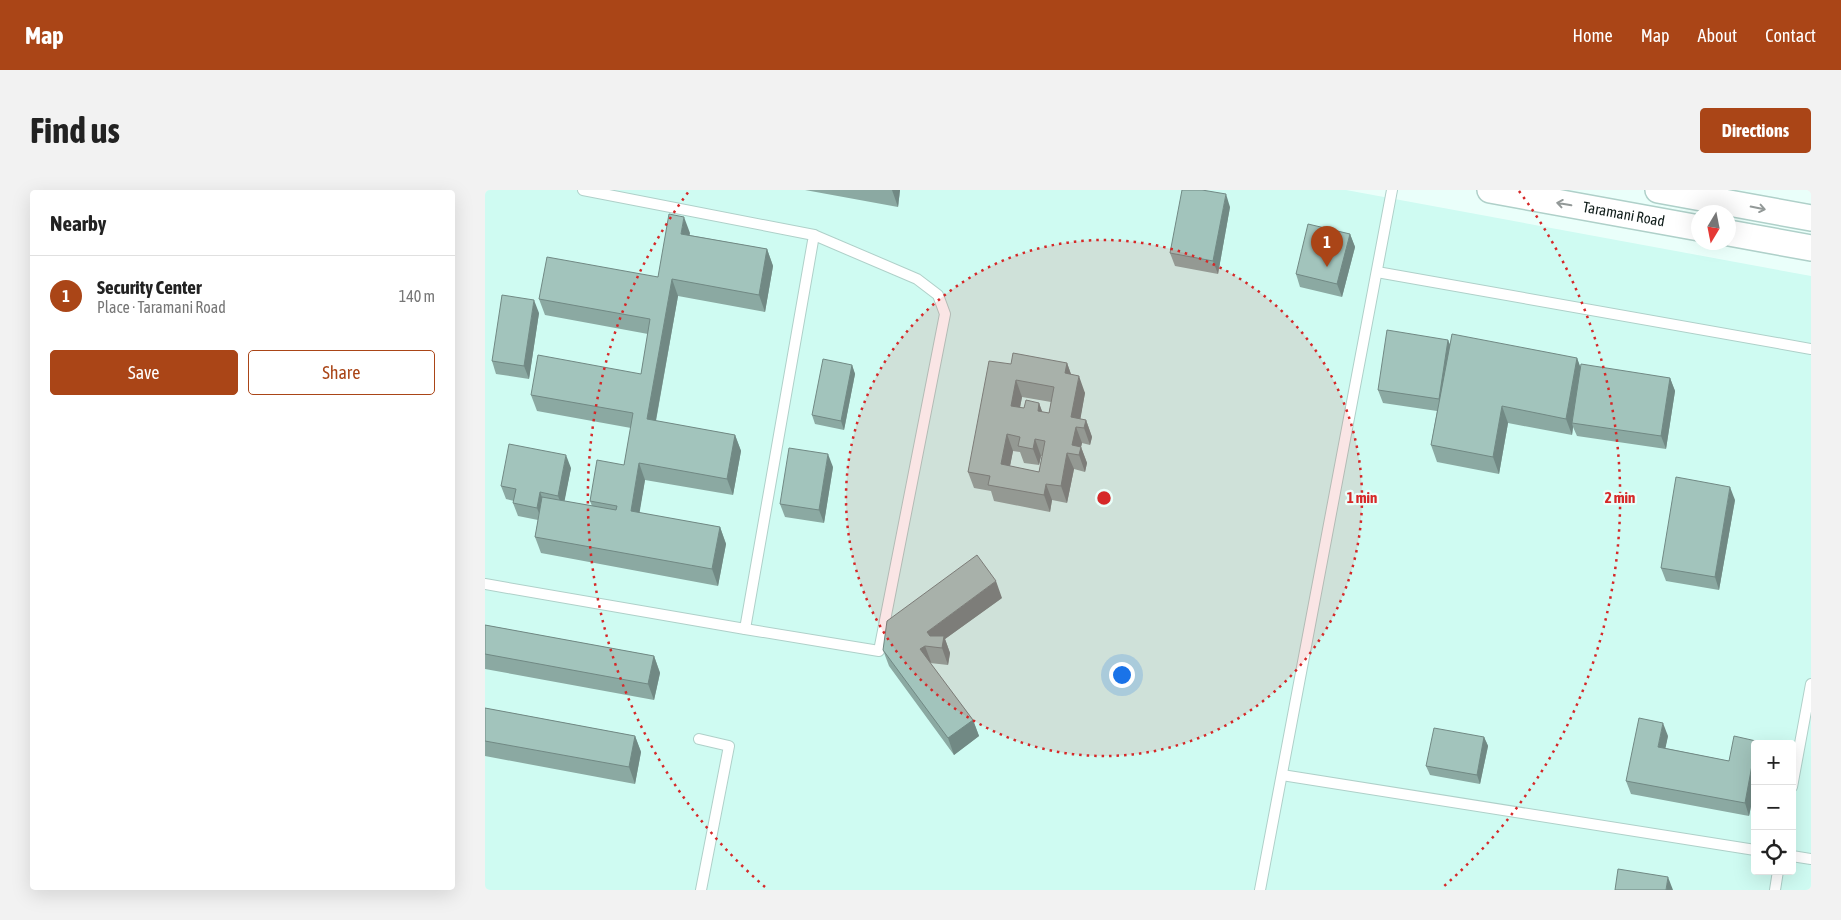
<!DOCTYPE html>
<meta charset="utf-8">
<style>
:root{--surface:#fff;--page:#f2f2f2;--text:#222;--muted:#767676;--line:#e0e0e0;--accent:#aa4517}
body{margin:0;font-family:"Asap Condensed",sans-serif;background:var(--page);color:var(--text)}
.controls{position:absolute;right:15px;bottom:15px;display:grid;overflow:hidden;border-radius:5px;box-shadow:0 5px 20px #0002}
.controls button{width:45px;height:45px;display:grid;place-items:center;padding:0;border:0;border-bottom:1px solid var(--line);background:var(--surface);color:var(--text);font:25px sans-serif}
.compass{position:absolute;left:1206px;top:15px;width:45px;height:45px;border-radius:50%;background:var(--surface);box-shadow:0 5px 20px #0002;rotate:190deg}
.you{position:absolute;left:636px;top:484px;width:18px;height:18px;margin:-12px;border:4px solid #fff;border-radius:50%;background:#1a73e8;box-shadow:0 0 0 8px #1a73e833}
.badge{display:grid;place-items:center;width:32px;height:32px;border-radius:50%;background:var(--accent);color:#fff;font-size:16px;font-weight:700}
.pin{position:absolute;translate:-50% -41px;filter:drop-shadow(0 1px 2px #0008)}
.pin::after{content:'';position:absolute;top:26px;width:18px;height:15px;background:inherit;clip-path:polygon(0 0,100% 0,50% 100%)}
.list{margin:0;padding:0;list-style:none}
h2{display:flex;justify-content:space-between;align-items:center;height:65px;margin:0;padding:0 20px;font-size:21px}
h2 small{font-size:16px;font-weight:400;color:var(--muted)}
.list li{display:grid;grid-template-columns:32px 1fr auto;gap:15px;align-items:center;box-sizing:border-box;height:80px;padding:0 20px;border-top:1px solid var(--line)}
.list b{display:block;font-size:19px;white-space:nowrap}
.list p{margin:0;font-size:16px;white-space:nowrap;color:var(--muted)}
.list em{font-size:16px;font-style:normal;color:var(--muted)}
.actions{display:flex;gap:10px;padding:15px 20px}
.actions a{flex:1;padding:11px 0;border:1px solid var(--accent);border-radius:5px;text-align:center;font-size:18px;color:var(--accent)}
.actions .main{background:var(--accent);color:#fff}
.icon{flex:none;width:28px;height:28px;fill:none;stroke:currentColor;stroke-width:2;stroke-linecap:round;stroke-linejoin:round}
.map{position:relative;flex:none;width:1326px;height:700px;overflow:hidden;border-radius:5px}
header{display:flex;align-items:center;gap:30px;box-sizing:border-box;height:70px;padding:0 25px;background:var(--accent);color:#fff}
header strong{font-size:24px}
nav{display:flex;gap:28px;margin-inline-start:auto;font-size:18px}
.intro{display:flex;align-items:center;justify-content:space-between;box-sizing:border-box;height:120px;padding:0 30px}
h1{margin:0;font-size:35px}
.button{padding:12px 22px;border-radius:5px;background:var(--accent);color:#fff;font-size:18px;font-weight:700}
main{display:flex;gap:30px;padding:0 30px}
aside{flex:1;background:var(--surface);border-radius:5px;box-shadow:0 5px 20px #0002}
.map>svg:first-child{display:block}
</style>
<header>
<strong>Map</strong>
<nav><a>Home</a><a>Map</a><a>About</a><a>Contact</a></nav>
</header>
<div class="intro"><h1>Find us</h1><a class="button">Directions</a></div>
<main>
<aside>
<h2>Nearby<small></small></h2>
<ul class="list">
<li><span class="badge">1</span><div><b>Security Center</b><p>Place · Taramani Road</p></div><em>140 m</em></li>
</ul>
<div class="actions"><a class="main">Save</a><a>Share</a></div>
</aside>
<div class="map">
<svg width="1326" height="700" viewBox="0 0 1326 700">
<rect width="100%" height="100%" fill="#eafffa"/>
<path fill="#cffbf2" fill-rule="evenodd" d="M 0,0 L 861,0 L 1326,86 L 1326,700 L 0,700 ZM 1270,554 L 1307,554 L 1307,681 L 1270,681 Z"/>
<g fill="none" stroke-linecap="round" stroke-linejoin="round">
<g stroke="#afd0c9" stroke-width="12">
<g id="service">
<path d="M 892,82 L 1326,159"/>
<path d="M 0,394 L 260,439 L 329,45 L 98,0"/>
<path d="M 260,439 L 394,461 L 460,124 L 453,105 L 432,89 L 329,45"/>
<path d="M 214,549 L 244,556 L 216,700"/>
<path d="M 797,585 L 1270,660"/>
<path d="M 1307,597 L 1326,494"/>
<path d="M 1307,666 L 1326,669"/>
<path d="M 775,700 L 907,0"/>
<path d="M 1290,700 L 1293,681"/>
</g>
</g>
<g stroke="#afd0c9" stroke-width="28">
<g id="tertiary">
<path id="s1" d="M 1005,0 L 1214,38"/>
<path d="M 1173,0 L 1326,28"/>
<path d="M 1244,43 L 1326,58"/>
</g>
</g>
<use href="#service" stroke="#fff" stroke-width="10"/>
<use href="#tertiary" stroke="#fff" stroke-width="25"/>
</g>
<g fill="#8ba9a2" fill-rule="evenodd">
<path d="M 320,0 L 415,0 L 413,17 Z"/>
<path d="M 745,17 L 733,84 L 690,76 L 685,63 Z"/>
<path d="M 205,43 L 204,45 L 282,59 L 288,76 L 280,122 L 193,106 L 171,231 L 250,245 L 256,261 L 248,305 L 160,290 L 154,323 L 235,337 L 241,354 L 233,396 L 56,363 L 50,347 L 53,330 L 33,326 L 28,313 L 29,311 L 21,309 L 16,296 L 86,278 L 79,311 L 107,316 L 105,311 L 139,275 L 146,238 L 52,221 L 46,205 L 156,184 L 163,144 L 60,125 L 54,109 L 173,87 Z"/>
<path d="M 865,44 L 870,57 L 857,107 L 815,97 L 811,84 Z"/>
<path d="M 54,123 L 44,189 L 11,184 L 7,171 Z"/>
<path d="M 963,150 L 965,155 L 1092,168 L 1095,177 L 1185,188 L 1190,201 L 1181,259 L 1092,246 L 1088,237 L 1087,245 L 1023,233 L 1014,284 L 952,272 L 946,255 L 952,221 L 898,213 L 893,200 Z"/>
<path d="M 582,173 L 586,184 L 600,203 L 595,229 L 601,230 L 607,247 L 605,255 L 597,253 L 596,257 L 602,273 L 600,282 L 589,279 L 582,313 L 567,310 L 565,322 L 509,311 L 506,301 L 489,298 L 483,282 L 526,174 ZM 537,207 L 566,212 L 564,223 L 557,222 L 554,213 L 539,218 L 535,218 ZM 528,261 L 535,262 L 539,273 L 554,275 L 556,266 L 557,266 L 554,282 L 525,276 Z"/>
<path d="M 367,175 L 370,184 L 359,240 L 330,234 L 327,225 Z"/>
<path d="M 348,277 L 339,333 L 300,327 L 295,314 Z"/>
<path d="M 1250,310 L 1234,400 L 1181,391 L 1176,378 Z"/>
<path d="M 517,408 L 460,449 L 465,463 L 463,475 L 445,473 L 488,530 L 494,546 L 469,565 L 404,476 L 398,460 Z"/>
<path d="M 0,435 L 169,466 L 175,483 L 169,510 L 0,479 Z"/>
<path d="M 0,518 L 150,546 L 156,562 L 150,594 L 0,566 Z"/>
<path d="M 1183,546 L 1180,558 L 1244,571 L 1271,551 L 1272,554 L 1270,554 L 1270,597 L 1264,626 L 1146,604 L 1141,591 Z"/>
<path d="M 999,547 L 1003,556 L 995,594 L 945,585 L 941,576 Z"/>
</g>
<g fill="#718984">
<path d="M 407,0 L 415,0 L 413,17 Z"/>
<path d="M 741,4 L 745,17 L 733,84 L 728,71 Z"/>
<path d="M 199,27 L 205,43 L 202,60 L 196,44 Z"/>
<path d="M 865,44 L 870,57 L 857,107 L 852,94 Z"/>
<path d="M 282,59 L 288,76 L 280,122 L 274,105 Z"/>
<path d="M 187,89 L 193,106 L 168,246 L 162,229 Z"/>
<path d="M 49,110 L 54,123 L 44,189 L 39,176 Z"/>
<path d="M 963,150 L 968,163 L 959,222 L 954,209 Z"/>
<path d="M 1092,168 L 1098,184 L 1087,233 L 1088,237 L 1087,245 L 1081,229 Z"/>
<path d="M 582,173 L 588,190 L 580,183 Z"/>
<path d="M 367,175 L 370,184 L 359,240 L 356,231 Z"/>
<path d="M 594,186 L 600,203 L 594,237 L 591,237 L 597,253 L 596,257 L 602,273 L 600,282 L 594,265 L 587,255 L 586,227 Z"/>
<path d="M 1185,188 L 1190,201 L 1181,259 L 1176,246 Z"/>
<path d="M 531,190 L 537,207 L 532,232 L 526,216 Z"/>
<path d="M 554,213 L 560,229 L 553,221 Z"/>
<path d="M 1017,216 L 1023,233 L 1014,284 L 1008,267 Z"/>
<path d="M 601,230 L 607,247 L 605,255 L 599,238 Z"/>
<path d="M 522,244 L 528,261 L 522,291 L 516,274 Z"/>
<path d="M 250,245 L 256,261 L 248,305 L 242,289 Z"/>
<path d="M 550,249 L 556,266 L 554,275 L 548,259 Z"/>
<path d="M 582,263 L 589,279 L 582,313 L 576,296 Z"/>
<path d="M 343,264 L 348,277 L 339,333 L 334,320 Z"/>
<path d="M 81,265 L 86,278 L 78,319 L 73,306 Z"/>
<path d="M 154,273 L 160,290 L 152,338 L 146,321 Z"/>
<path d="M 561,294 L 567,310 L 565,322 L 559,305 Z"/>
<path d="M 1245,297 L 1250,310 L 1234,400 L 1230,387 Z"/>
<path d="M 55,302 L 60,315 L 57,331 L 52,318 Z"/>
<path d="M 235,337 L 241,354 L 233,396 L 227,379 Z"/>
<path d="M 511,391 L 517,408 L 460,449 L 465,463 L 463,475 L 457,458 L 449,457 L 442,442 Z"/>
<path d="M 440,456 L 446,472 L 441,476 L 435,459 Z"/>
<path d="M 169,466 L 175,483 L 169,510 L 163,494 Z"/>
<path d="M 488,530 L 494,546 L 469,565 L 463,548 Z"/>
<path d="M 1178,533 L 1183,546 L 1178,570 L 1173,557 Z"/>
<path d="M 150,546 L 156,562 L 150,594 L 144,577 Z"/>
<path d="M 999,547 L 1003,556 L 995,594 L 992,585 Z"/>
<path d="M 1270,559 L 1270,597 L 1264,626 L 1260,613 Z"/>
<path d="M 1183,687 L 1188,700 L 1181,700 Z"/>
</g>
<g fill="#a2c4bc" stroke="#718984" fill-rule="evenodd">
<path d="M 697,0 L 717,0 L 741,4 L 728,71 L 685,63 Z"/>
<path d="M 184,24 L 199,27 L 196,44 L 282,59 L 274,105 L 187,89 L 162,229 L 250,245 L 242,289 L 154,273 L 146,321 L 235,337 L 227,379 L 50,347 L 57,307 L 131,320 L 132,316 L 105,311 L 112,270 L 139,275 L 148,223 L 46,205 L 53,165 L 156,184 L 165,129 L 54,109 L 62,67 L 173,87 Z"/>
<path d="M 823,34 L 865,44 L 852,94 L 811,84 Z"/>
<path d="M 17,105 L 49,110 L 39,176 L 7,171 Z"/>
<path d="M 902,140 L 963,150 L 954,209 L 893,200 Z"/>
<path d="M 967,144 L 1092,168 L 1081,229 L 1017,216 L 1008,267 L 946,255 Z"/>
<path d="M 528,163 L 582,173 L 580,183 L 594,186 L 586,227 L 601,230 L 599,238 L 591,237 L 587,255 L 596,257 L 594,265 L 582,263 L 576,296 L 561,294 L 559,305 L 503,295 L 505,286 L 483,282 L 504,171 L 526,174 ZM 531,190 L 569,197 L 564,223 L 553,221 L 554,213 L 541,210 L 539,218 L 526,216 ZM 522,244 L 535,247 L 533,256 L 548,259 L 550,249 L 560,251 L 554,282 L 516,274 Z"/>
<path d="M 338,169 L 367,175 L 356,231 L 327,225 Z"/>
<path d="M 1096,174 L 1185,188 L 1176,246 L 1087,233 Z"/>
<path d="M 24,254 L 81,265 L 73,306 L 55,302 L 52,318 L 28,313 L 31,299 L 16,296 Z"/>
<path d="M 304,258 L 343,264 L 334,320 L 295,314 Z"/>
<path d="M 1191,287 L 1245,297 L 1230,387 L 1176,378 Z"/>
<path d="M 492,365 L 511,391 L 442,442 L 445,446 L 459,446 L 457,458 L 440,456 L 435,459 L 488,530 L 463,548 L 398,460 L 402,431 Z"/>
<path d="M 0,435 L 169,466 L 163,494 L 0,464 Z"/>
<path d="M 0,518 L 150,546 L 144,577 L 0,551 Z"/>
<path d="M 1154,528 L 1178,533 L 1173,557 L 1244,571 L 1249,546 L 1271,551 L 1271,554 L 1270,554 L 1270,559 L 1260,613 L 1141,591 Z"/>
<path d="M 949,538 L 999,547 L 992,585 L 941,576 Z"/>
<path d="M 1133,679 L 1183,687 L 1181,700 L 1130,700 Z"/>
</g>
<defs><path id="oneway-shaft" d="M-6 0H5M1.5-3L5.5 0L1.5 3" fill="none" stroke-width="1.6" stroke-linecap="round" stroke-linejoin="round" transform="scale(1.25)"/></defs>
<g stroke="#939998">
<use href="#oneway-shaft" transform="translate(1079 14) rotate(-170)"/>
<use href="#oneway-shaft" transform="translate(1273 18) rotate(11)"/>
</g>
<circle cx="619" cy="308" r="258" fill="#d62828" fill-opacity=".12"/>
<g fill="none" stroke="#d62828" stroke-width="2.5" stroke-dasharray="2.5 5">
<circle cx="619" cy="308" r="258"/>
<path d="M280 697A516 516 0 0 1 204 1M1034 1A516 516 0 0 1 958 697"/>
</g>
<g text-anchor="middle" stroke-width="4.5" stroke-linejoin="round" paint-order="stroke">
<g font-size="15" fill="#101d1a" stroke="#eafffa">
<text dy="5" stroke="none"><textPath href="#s1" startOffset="136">Taramani Road</textPath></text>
</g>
</g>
<circle cx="619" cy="308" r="8" fill="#d62828" stroke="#eafffa" stroke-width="2.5"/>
<g font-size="15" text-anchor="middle" font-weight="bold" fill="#d62828" stroke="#eafffa" stroke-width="4.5" stroke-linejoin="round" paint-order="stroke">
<text x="877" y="313">1 min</text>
<text x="1135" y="313">2 min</text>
</g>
</svg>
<div class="controls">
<button>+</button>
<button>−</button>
<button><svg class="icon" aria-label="locate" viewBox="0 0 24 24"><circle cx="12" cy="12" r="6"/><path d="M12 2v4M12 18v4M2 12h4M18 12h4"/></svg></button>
</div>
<svg class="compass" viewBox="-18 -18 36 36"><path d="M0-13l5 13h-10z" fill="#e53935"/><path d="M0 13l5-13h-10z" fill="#767676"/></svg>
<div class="you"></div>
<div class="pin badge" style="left:842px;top:77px">1</div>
</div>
</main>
